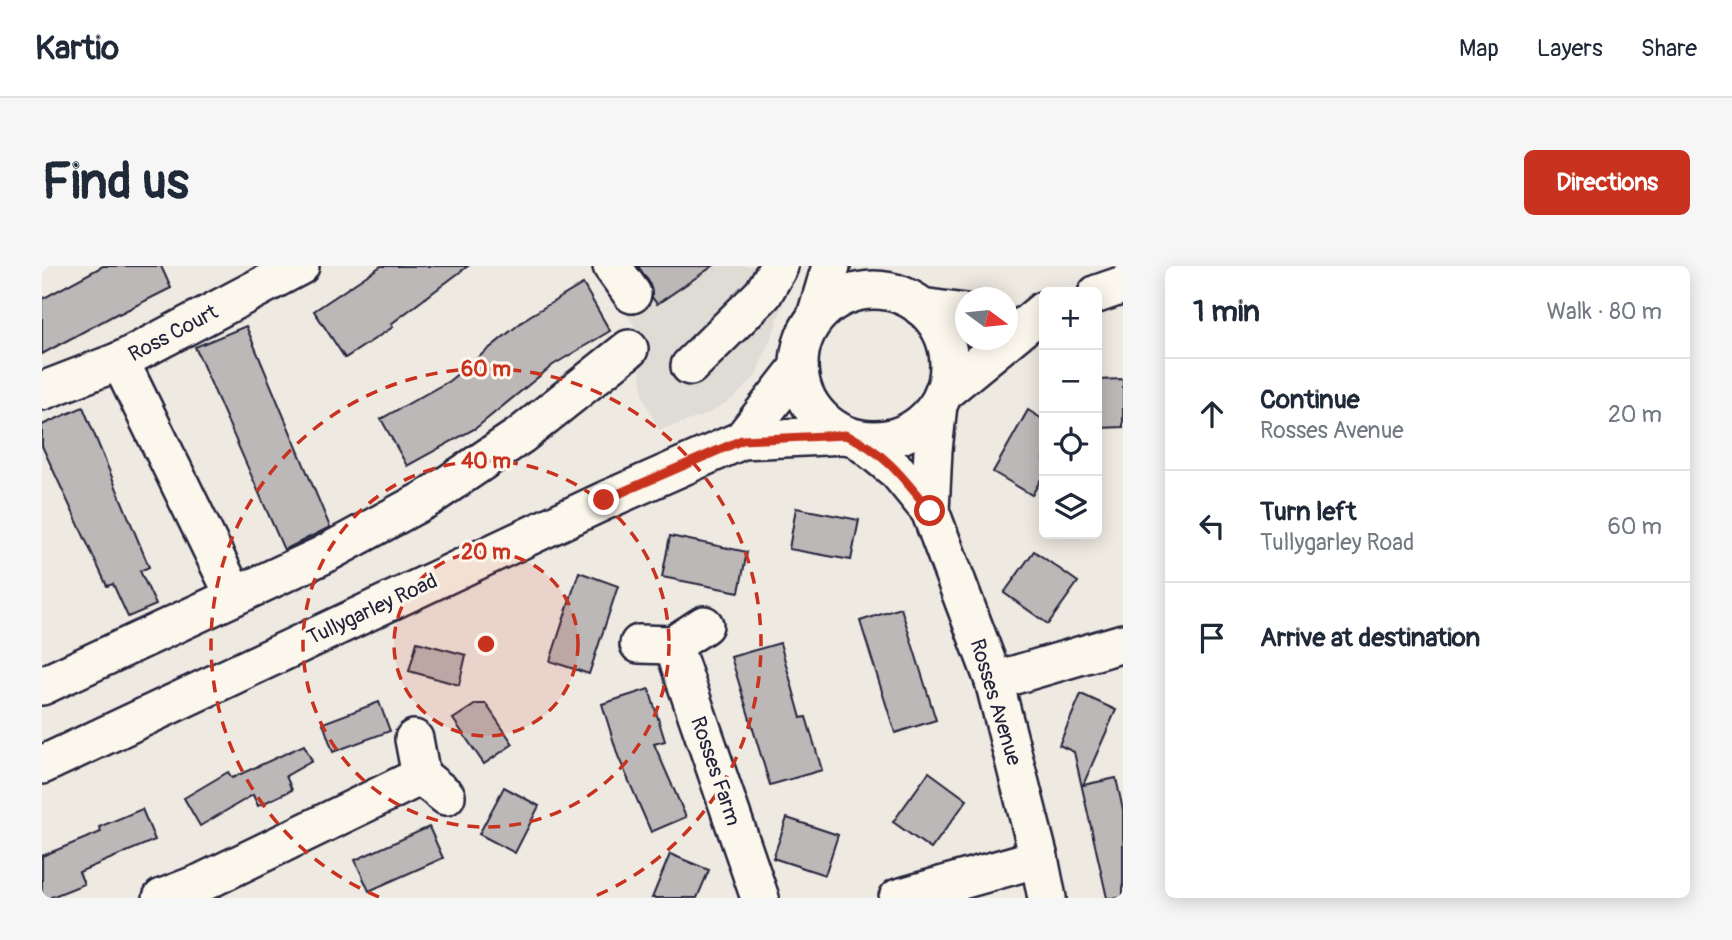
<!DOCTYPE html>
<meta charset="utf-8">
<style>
:root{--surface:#fff;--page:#f6f6f7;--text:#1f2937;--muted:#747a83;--line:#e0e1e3;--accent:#c8321e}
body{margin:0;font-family:Pangolin,sans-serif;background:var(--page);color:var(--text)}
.controls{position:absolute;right:21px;top:21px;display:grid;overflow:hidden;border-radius:10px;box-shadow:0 4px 18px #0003}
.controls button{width:63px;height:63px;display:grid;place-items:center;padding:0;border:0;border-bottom:2px solid var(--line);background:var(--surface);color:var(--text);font:35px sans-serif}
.compass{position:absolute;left:913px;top:21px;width:63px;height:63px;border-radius:50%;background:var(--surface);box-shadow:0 4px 18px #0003;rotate:105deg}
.stop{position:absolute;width:21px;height:21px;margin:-16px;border:5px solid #c8321e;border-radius:50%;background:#fff}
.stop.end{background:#c8321e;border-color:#fff;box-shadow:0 2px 7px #0008}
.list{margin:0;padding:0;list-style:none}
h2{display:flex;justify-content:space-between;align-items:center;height:91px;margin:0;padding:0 28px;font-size:30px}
h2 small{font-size:23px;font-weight:400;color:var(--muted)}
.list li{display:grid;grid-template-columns:46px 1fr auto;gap:21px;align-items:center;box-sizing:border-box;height:112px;padding:0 28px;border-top:2px solid var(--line)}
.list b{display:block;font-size:26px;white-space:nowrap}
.list p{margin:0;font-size:23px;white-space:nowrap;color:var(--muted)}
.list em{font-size:23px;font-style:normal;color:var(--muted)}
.icon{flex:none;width:38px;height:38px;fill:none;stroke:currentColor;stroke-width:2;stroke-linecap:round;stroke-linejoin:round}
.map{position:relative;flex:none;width:1081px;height:632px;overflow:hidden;border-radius:10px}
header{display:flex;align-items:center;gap:42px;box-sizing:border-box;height:98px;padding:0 35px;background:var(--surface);border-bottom:2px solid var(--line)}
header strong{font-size:33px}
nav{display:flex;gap:38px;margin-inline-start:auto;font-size:24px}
.intro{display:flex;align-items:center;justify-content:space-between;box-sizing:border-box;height:168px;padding:0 42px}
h1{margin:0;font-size:49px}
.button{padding:18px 32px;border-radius:10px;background:var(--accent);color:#fff;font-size:24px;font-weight:700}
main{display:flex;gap:42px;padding:0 42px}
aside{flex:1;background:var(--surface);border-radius:10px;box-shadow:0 4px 18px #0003}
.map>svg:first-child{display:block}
</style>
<header>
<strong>Kartio</strong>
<nav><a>Map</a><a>Layers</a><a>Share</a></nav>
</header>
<div class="intro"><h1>Find us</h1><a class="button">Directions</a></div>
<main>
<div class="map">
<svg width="1081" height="632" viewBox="0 0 1081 632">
<rect width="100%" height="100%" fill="#eeeae2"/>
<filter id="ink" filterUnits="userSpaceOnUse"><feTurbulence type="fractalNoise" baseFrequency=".0143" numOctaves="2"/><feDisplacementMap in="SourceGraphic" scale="14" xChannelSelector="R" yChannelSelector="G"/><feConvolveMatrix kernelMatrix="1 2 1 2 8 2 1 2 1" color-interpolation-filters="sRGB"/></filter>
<g filter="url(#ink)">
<path fill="#dfdbd5" d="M 550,0 L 753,0 L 733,62 L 713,111 L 693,131 L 664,149 L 617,164 L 602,133 L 592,59 Z"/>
<g fill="#bcb8b8" stroke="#22223b" stroke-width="2">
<path d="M 61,0 L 119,0 L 129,22 L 77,48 L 76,47 L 0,88 L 0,33 Z"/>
<path d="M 339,0 L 426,0 L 349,58 L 351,61 L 303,92 L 272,45 Z"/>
<path d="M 596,0 L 671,0 L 615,38 L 610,31 L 607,16 Z"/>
<path d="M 541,18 L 568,65 L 511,99 L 434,162 L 365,200 L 339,153 L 407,115 L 486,51 Z"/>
<path d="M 204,60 L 288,261 L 242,284 L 153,81 Z"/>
<path d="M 1081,113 L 1081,161 L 1057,162 L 1055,114 Z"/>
<path d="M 41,141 L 107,301 L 98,305 L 114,339 L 86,351 L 71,318 L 65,320 L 0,180 L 0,159 Z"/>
<path d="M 986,144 L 1002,154 L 1002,208 L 990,229 L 951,206 Z"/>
<path d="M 754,242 L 817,254 L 809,294 L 747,283 Z"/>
<path d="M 628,270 L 705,286 L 697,326 L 620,311 Z"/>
<path d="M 992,285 L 1036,316 L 1006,358 L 962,327 Z"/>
<path d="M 537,306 L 576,320 L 547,408 L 508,395 Z"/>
<path d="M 859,342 L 894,454 L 853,467 L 818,355 Z"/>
<path d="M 375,376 L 424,389 L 417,419 L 367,405 Z"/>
<path d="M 738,377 L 759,452 L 764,451 L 780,504 L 728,519 L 689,391 Z"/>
<path d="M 607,423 L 623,475 L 612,478 L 644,551 L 609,566 L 576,490 L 560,438 Z"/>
<path d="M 1039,428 L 1074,444 L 1041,519 L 1074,512 L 1081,544 L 1081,632 L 1065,632 L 1032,486 L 1017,479 Z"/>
<path d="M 337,436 L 348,465 L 291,486 L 281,457 Z"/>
<path d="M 434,438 L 444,438 L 471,478 L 442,498 L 411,453 Z"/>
<path d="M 262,479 L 270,495 L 244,510 L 250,524 L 216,540 L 211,529 L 158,560 L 142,532 L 186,506 L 190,512 Z"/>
<path d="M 887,506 L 925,534 L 889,583 L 851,556 Z"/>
<path d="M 462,521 L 497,540 L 473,587 L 437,568 Z"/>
<path d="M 100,543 L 113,574 L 37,606 L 42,618 L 7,632 L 0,632 L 0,590 L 59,566 L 57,561 Z"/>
<path d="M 745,552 L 796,569 L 783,609 L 731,592 Z"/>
<path d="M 387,561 L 401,592 L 327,625 L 313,594 Z"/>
<path d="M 628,588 L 667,604 L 655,632 L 610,632 Z"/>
</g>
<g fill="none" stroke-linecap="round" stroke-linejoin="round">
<g stroke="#22223b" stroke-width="42">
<g id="minor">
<path d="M 570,0 L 590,28"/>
<circle cx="832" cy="99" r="75"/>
<path d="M 1055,28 L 1081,19"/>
<path d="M 879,41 L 923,47"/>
<path d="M 774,50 L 789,0"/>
<path d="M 78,95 L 192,329"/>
<path d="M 648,100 L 721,28 L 737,0"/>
<path d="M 0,125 L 78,95 L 258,0"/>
<path d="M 901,127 L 1002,44"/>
<path d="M 816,173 L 856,206 L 888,245 L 952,415 L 997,592 L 1005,632"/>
<path d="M 700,174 L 757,101"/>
<path d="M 888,245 L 891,184 L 896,139"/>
<path d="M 597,378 L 631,379 L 662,359"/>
<path d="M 631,379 L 718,632"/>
<path d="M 952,415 L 1081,377"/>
<path d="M 0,420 L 279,290 L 386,232 L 479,169 L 587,83"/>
<path d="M 372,473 L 379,510 L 404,530"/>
<path d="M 0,499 L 562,235 L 700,174 L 803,169"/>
<path d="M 120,632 L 161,616 L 379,510"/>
<path d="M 856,632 L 997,592"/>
</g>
</g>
<use href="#minor" stroke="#fbf7ec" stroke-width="37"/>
</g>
</g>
<g fill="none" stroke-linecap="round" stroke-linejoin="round" filter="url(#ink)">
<path stroke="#c8321e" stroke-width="9" d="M 562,234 L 700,174 L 803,169 C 840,182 865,216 888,245"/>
</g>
<circle cx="444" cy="378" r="92" fill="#c8321e" fill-opacity=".12"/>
<g fill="none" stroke="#c8321e" stroke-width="3.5" stroke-dasharray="12 9">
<circle cx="444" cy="378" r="92"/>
<circle cx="444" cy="378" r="183"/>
<path d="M337 631A275 275 0 1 1 551 631"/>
</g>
<g text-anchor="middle" stroke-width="6" stroke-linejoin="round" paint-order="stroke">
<g font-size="21" fill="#22223b" stroke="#fbf7ec">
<text transform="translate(131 67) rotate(-28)" y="7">Ross Court</text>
<text transform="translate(330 343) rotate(-25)" y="7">Tullygarley Road</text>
<text transform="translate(954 436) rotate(73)" y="7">Rosses Avenue</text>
<text transform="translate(674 505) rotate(71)" y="7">Rosses Farm</text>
</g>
</g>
<circle cx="444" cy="378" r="10" fill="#c8321e" stroke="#fbf7ec" stroke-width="3.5"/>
<g font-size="21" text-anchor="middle" font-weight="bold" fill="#c8321e" stroke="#fbf7ec" stroke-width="6" stroke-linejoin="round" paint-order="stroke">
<text x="444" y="110">60 m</text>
<text x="444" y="202">40 m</text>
<text x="444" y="293">20 m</text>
</g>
</svg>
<div class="controls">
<button>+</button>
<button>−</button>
<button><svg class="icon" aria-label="locate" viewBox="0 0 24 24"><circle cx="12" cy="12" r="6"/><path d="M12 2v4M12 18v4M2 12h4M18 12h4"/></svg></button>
<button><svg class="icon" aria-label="layers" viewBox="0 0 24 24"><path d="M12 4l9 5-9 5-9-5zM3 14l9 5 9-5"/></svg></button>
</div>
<svg class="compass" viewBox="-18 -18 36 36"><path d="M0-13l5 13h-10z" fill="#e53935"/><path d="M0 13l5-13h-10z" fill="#747a83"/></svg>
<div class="stop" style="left:888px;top:245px"></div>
<div class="stop end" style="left:562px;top:234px"></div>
</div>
<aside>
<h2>1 min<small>Walk · 80 m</small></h2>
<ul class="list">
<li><svg class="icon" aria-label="ahead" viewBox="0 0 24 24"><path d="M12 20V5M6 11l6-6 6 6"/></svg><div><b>Continue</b><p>Rosses Avenue</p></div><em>20 m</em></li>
<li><svg class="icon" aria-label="left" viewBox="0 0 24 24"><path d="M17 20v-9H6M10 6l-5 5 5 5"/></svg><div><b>Turn left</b><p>Tullygarley Road</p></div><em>60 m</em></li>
<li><svg class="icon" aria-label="arrive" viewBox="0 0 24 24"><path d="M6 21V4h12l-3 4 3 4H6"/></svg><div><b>Arrive at destination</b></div></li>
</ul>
</aside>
</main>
